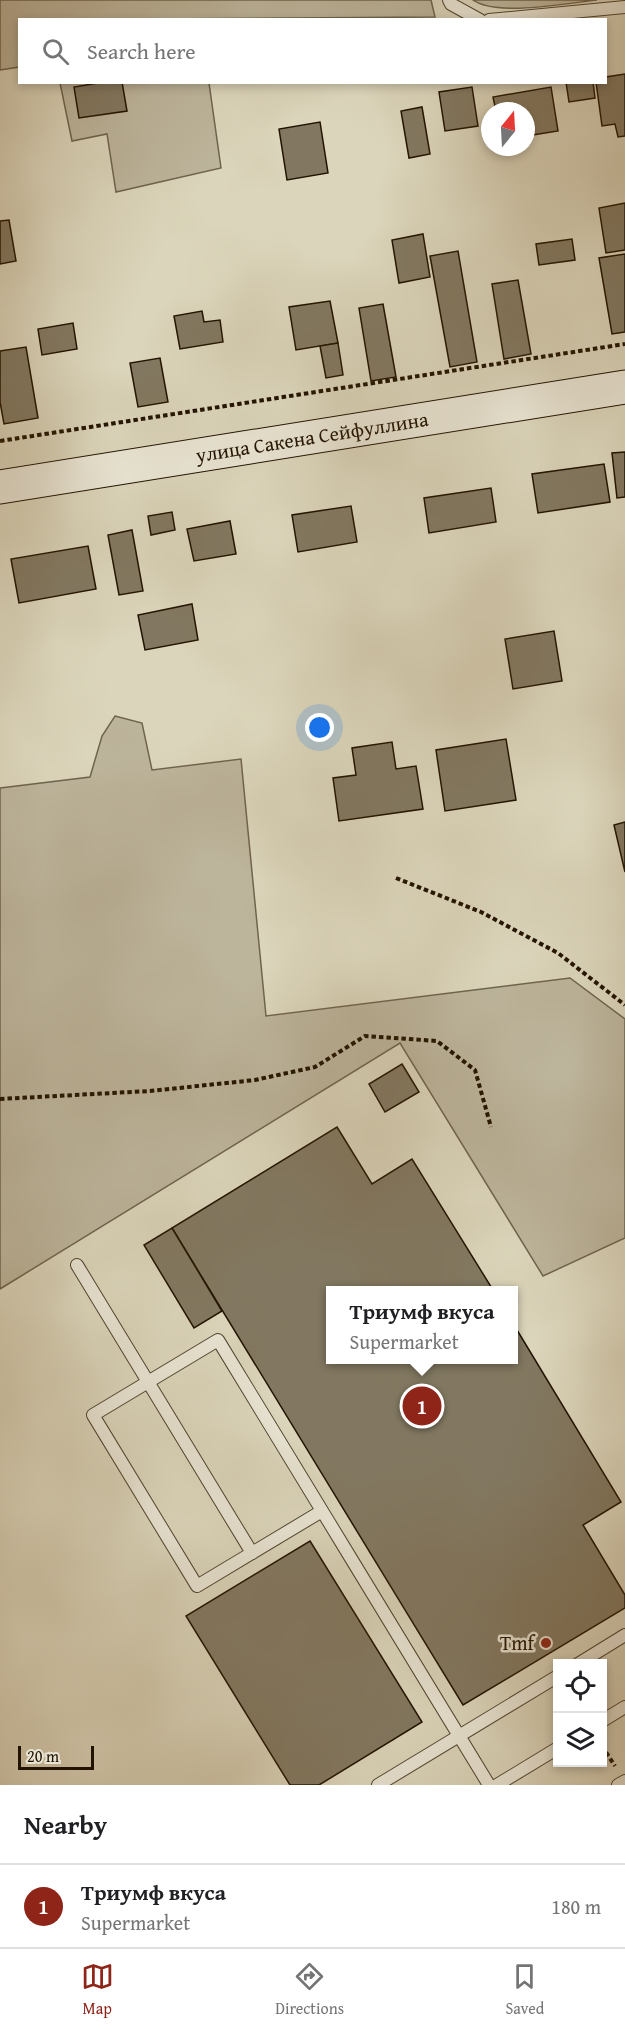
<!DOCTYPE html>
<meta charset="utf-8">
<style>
:root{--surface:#fff;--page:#f2f2f2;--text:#202124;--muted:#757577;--line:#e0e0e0;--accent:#8f2418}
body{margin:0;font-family:"Gentium Book Plus",serif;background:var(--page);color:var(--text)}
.controls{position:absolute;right:18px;bottom:18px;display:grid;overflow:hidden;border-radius:0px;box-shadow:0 3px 9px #0003}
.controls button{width:54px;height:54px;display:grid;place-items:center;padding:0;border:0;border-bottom:2px solid var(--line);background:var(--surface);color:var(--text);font:30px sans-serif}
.compass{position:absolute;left:481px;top:102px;width:54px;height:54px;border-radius:50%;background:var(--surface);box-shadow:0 3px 9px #0003;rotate:18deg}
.scale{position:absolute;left:18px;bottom:15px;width:76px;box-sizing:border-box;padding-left:6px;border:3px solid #221300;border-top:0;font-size:16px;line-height:21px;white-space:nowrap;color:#221300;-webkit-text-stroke:4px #e8e4d3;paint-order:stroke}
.you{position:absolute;left:320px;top:728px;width:21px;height:21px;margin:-15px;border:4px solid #fff;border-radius:50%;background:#1a73e8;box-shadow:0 0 0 9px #1a73e833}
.badge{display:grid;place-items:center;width:39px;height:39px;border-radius:50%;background:var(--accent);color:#fff;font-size:20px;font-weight:700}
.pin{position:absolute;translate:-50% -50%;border:3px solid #fff;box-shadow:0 2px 6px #0006}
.popup{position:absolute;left:326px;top:1286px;width:192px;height:78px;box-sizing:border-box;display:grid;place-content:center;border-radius:0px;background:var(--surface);filter:drop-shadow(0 2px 4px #0005);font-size:20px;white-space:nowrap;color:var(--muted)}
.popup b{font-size:22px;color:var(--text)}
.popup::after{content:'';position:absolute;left:50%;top:100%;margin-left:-12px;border:12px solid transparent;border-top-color:var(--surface)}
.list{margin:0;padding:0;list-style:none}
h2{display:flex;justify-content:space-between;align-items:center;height:78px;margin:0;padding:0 24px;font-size:26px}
h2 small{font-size:20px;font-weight:400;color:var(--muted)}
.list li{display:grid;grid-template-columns:39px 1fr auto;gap:18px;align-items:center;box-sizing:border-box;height:84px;padding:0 24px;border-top:2px solid var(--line)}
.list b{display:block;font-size:22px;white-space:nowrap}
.list p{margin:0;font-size:20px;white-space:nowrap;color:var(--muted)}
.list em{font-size:20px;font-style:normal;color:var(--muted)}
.icon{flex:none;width:33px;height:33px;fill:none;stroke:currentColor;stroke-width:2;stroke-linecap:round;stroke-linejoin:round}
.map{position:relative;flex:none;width:625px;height:1785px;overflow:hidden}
.search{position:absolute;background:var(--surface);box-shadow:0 3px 9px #0003;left:18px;right:18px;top:18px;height:66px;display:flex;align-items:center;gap:15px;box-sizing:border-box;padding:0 21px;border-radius:0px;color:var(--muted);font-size:22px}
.sheet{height:162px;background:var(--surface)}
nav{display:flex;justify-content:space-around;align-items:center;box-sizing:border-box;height:84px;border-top:2px solid var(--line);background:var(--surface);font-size:16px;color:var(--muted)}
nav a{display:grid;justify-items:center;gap:3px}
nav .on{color:var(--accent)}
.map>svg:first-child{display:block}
</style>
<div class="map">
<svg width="625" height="1785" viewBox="0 0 625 1785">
<rect width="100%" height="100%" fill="#dbd5bb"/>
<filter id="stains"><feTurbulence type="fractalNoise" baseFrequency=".00333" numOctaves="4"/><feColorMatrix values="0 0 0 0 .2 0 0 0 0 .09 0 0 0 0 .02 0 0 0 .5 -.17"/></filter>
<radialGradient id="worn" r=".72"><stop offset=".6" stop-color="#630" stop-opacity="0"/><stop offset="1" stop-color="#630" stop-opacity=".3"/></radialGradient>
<g fill="#bcb49b" stroke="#6f644e" stroke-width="1.5">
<path d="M 0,0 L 431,0 L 435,17 L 20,20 L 19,67 L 0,70 Z"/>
<path d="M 473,0 L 597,0 C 568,3 496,17 473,0 Z"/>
<path d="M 60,83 L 209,83 L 221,168 L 116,192 L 107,134 L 72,141 Z"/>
<path d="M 115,716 L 142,723 L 152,770 L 241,759 L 266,1016 L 570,978 L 625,1019 L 625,1238 L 543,1276 L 400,1043 L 0,1289 L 0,788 L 90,777 L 102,736 Z"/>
</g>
<g fill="#827861" stroke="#221300" stroke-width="1.5">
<path d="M 625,74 L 625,136 L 618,137 L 615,124 L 602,126 L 596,82 L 606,82 L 606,77 Z"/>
<path d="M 104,82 L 122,82 L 127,111 L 79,118 L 74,87 Z"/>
<path d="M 566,82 L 593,82 L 595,98 L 569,102 Z"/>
<path d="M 472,87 L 478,126 L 445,131 L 439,92 Z"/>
<path d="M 551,87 L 558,131 L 526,136 L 526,111 L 496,111 L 493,97 Z"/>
<path d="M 422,107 L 430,154 L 409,158 L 401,111 Z"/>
<path d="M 320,122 L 328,173 L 287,180 L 279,129 Z"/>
<path d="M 625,203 L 625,250 L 606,253 L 599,208 Z"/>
<path d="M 9,220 L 16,261 L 0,264 L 0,221 Z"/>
<path d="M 423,234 L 430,277 L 399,283 L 392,240 Z"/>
<path d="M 572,239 L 575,260 L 539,265 L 536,244 Z"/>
<path d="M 458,251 L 477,362 L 450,367 L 430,256 Z"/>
<path d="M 625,254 L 625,332 L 612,334 L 599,258 Z"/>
<path d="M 518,280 L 531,354 L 504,359 L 492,284 Z"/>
<path d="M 330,301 L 338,343 L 296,350 L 289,307 Z"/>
<path d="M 383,304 L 396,377 L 371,381 L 359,308 Z"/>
<path d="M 202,311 L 204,322 L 220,320 L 223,342 L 180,349 L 174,316 Z"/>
<path d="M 73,323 L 77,349 L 42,355 L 38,329 Z"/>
<path d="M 338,343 L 343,375 L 326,378 L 320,346 Z"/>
<path d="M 26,347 L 38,418 L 4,424 L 0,402 L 0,351 Z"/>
<path d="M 160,358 L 168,402 L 138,407 L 130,363 Z"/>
<path d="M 625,452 L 625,497 L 617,498 L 612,453 Z"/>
<path d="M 604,464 L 610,502 L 538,513 L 532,474 Z"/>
<path d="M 491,488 L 496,522 L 429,533 L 424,498 Z"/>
<path d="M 351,506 L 357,542 L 298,552 L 292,515 Z"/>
<path d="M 172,512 L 175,530 L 151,535 L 148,516 Z"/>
<path d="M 230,521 L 236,554 L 194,561 L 187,529 Z"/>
<path d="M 132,530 L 143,591 L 119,595 L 108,535 Z"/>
<path d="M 88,546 L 96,589 L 19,603 L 11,559 Z"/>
<path d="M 192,604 L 198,640 L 145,650 L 138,615 Z"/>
<path d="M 554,631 L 562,681 L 513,689 L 505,639 Z"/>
<path d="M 506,739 L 516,800 L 445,811 L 436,750 Z"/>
<path d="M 392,742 L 396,769 L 416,766 L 423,809 L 339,821 L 333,778 L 356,775 L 352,748 Z"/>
<path d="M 625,822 L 625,872 L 614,825 Z"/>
<path d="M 402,1064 L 419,1092 L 385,1112 L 369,1084 Z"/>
<path d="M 337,1127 L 372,1184 L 412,1159 L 493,1290 L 330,1290 L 330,1360 L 514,1360 L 514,1325 L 621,1502 L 583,1525 L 625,1595 L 625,1608 L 463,1705 L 172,1228 Z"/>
<path d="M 172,1228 L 222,1311 L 194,1328 L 144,1245 Z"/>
<path d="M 310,1541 L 422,1722 L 319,1785 L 290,1785 L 186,1616 Z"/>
</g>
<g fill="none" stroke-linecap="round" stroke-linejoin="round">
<g stroke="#50442f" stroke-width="14">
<g id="service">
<path d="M 449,0 L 451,4 L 480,20"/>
<path d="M 489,20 L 625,7"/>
<path d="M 77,1265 L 252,1553"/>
<path d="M 322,1511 L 197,1586 L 93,1415 L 218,1340 C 308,1488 399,1637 489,1785"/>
<path d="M 578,1664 L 625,1635"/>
<path d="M 602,1721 L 625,1707"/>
<path d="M 378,1785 L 558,1676"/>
<path d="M 497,1785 L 558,1748"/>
<path d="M 618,1785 L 625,1781"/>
</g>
</g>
<g stroke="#221300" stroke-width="35">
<path id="secondary" d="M 0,487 L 625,387"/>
</g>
<g stroke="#221300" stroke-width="4" stroke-dasharray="4.5 3" stroke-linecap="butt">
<path d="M 0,441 L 625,344"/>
<path d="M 396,878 L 481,912 L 558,953 L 625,1005"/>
<path d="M 0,1099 L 150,1091 L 255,1080 L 315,1067 L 365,1036 L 437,1041 L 475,1070 L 491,1127"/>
<path d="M 602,1746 L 615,1766"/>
</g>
<use href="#service" stroke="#e8e4d3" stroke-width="12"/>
<use href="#secondary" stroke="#e8e4d3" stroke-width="33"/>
</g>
<circle fill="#8f2418" stroke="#e8e4d3" stroke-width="2" cx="546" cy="1643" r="6"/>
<g text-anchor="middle" stroke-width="5" stroke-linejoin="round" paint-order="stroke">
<g font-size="20" fill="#221300" stroke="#e8e4d3">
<text transform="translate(312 437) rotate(-9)" y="7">улица Сакена Сейфуллина</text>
</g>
<g font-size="20" fill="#221300" stroke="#e8e4d3" text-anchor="end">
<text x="534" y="1650">Tmf</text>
</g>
</g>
<rect width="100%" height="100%" filter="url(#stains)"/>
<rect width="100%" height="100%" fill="url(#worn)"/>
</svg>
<div class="controls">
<button><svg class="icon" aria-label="locate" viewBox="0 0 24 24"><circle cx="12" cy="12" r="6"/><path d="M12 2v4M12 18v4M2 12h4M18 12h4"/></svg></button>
<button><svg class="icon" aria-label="layers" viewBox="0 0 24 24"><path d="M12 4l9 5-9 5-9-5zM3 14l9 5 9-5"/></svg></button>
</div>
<svg class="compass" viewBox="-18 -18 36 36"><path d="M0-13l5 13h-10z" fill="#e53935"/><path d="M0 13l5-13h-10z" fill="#757577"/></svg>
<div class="scale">20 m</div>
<div class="you"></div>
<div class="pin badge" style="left:422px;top:1406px">1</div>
<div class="popup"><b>Триумф вкуса</b>Supermarket</div>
<div class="search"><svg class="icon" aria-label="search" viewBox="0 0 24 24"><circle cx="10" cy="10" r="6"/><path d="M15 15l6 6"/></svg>Search here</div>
</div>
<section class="sheet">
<h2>Nearby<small></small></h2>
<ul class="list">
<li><span class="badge">1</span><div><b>Триумф вкуса</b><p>Supermarket</p></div><em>180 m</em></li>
</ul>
</section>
<nav>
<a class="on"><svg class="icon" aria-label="map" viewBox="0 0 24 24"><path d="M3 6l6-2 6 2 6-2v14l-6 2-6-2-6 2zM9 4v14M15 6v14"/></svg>Map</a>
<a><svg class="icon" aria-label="directions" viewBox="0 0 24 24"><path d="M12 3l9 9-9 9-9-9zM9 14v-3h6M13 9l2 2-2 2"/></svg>Directions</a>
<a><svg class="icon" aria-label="saved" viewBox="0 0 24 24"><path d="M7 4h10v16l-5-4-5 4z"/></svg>Saved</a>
</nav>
